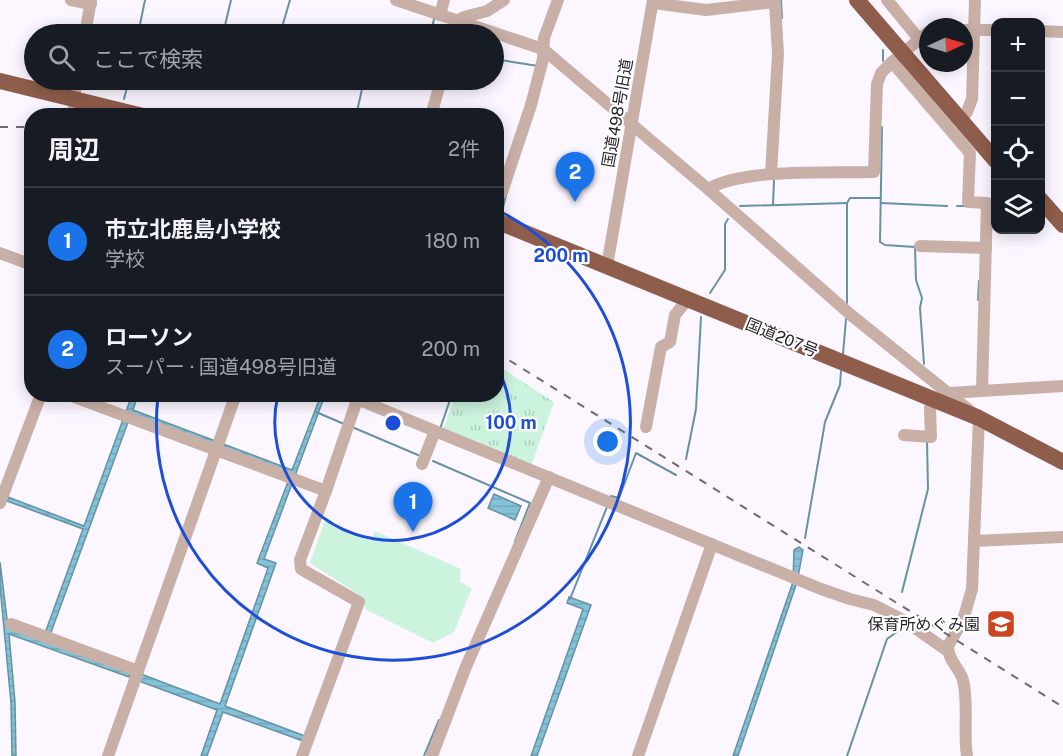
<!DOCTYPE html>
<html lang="ja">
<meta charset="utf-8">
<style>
:root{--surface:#171b24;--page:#20242c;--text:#f1f3f6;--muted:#9ea1a6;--line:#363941;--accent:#1a73e8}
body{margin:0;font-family:"Public Sans","Noto Sans JP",sans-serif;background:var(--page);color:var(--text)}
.controls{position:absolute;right:18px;top:18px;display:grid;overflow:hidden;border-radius:12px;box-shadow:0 3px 15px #0003}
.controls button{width:54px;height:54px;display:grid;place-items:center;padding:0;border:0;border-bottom:2px solid var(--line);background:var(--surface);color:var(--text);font:30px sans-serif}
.compass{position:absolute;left:919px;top:18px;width:54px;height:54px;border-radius:50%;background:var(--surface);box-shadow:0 3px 15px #0003;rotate:86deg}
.you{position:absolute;left:608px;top:442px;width:21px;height:21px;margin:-15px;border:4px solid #fff;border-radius:50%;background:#1a73e8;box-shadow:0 0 0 9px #1a73e833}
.badge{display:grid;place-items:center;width:39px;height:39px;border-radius:50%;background:var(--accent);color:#fff;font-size:20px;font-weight:700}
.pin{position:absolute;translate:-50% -50px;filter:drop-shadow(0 2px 3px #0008)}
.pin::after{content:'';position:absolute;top:32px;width:21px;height:18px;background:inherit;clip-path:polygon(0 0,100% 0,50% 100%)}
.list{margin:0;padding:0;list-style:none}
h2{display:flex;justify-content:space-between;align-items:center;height:78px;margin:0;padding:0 24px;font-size:26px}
h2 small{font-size:20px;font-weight:400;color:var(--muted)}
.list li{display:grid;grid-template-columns:39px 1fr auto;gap:18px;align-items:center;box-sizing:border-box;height:108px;padding:0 24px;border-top:2px solid var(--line)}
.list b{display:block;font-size:22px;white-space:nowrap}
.list p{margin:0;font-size:20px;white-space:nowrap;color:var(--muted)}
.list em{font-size:20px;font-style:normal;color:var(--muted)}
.icon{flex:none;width:33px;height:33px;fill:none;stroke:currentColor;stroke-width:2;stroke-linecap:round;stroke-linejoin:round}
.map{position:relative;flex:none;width:1063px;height:756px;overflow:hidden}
.search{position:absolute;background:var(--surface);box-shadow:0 3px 15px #0003;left:24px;top:24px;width:480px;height:66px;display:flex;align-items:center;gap:15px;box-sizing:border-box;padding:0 21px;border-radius:33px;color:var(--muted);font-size:22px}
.panel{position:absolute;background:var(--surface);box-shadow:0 3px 15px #0003;left:24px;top:108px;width:480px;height:294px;border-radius:24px}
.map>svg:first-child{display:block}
</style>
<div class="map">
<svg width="1063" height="756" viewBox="0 0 1063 756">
<defs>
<pattern id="grass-tufts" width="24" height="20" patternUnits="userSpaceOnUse" patternTransform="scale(1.5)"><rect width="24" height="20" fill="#cbf3de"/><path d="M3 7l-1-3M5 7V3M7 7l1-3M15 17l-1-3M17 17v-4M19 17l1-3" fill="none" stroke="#aed0be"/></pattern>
<pattern id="water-rules" width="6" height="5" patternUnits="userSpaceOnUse" patternTransform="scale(1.5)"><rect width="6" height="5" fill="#83c3d9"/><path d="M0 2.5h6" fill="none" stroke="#71a7ba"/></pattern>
</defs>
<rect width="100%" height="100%" fill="#fbf6ff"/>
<path fill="url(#grass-tufts)" d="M 497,365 L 554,402 L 531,466 L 443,431 L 455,395 L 496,394 Z"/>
<path fill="#cbf3de" d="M 325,520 L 371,541 L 375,531 L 461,569 L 460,582 L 472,588 L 454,632 L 433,643 L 365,609 L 363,597 L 310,563 Z"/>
<g fill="url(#water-rules)" stroke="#6692a4" stroke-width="1.5">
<path d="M 132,395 L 138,395 L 133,410 L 292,470 L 321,395 L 325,395 L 264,559 L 276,563 L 225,706 L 305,736 L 303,741 L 223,712 L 207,756 L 201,756 L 217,710 L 139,681 L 141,674 L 220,704 L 268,568 L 257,563 L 291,474 L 131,414 L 50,635 L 45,633 L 83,529 L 7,501 L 8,497 L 84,526 Z"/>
<path d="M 494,494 L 521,506 L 515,520 L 488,508 Z"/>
<path d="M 799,547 L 803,550 L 797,582 L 738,756 L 733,756 L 793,582 L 794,550 Z"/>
<path d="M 0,562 L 8,627 L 131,671 L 129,677 L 9,634 L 15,702 L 16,756 L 12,756 L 11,703 L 0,586 Z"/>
<path d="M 569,597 L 591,605 L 537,756 L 531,756 L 583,609 L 567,603 Z"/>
</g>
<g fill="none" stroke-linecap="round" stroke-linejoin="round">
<g stroke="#6692a4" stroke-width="2">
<path d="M 781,0 L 782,18"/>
<path d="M 138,34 L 145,0"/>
<path d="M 223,34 L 231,0"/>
<path d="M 280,34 L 290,0"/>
<path d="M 431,34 L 434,19"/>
<path d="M 494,59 L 538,66"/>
<path d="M 883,61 L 883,50"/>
<path d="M 124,99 L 129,80"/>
<path d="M 356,116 L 364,80"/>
<path d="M 882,127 L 880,242 L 885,245 L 915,247 L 916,280 L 922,298 L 920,308 L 924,364"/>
<path d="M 881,203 L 947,206"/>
<path d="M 773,205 L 774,180"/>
<path d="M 740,206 L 847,203"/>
<path d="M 957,206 L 967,206"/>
<path d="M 502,212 L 506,195"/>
<path d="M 496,236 L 497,234"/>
<path d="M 710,293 L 725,270 L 725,224 L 728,219"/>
<path d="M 978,300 L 979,281"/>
<path d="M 847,303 L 847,203 L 850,198 L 880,198"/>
<path d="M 843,354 L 846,319"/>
<path d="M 316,412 L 344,424"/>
<path d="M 352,427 L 418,455"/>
<path d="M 440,429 L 452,394"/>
<path d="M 686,459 L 696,409 L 701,317"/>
<path d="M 433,461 L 530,503 L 515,541"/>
<path d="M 610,499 L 611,496 L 619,498 L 636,453 L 676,475"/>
<path d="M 805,538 L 825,422 L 840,385 L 841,371"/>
<path d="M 902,592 L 928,489 L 927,440"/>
<path d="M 570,599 L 607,507"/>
<path d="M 424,756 L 439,720"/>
<path d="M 847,756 L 887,639 L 902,628 L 902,624"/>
</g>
<g stroke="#c9b0a7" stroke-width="12">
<path d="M 71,0 L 91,4"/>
<path d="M 396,0 L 543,49 L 708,189 L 851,315 L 979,418 L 972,589 L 963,620 L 948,646 C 947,659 960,669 963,680 C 969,705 963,731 967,756"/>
<path d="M 887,0 L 919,39"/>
<path d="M 653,3 L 706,10 L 775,2 L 778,54 L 771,174"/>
<path d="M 440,15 L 444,0"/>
<path d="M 964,30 L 996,30"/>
<path d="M 1040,31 L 1063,32"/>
<path d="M 85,34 L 91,0"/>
<path d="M 453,34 L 457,21 L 464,17 L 487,11 L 504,0"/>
<path d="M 892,62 L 970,153 L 968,202 L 987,203 L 982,391"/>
<path d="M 73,116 L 76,80"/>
<path d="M 431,116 L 441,80"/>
<path d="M 960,120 L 967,112 L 972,99 L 975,0"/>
<path d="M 708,189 C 743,168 832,173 874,172 L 877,84 L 881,73 L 892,62 L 928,32"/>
<path d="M 496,191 L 502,192 L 531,105 L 543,59 L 544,38 L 558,0"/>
<path d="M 920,246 L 986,248"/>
<path d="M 0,253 L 32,265"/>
<path d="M 607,266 L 653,0"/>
<path d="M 949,393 L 1063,386"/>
<path d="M 66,394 L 326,491 L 359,394"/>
<path d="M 357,399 L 821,589 L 850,599 L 874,605 L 905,621 L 948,651"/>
<path d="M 646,427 L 661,347 L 670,342 L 675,315 L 688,299"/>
<path d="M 904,435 L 931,437 L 930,408 L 933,399"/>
<path d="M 422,464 L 435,431"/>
<path d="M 0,503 L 41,394"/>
<path d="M 974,541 L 1063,537"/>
<path d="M 11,624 L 138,671"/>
<path d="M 108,756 L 236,394"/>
<path d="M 302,756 L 359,602 L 301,569 L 300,560 L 326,491"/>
<path d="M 432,756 L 465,669 L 549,477"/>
<path d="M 638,756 L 712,544"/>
</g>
<g stroke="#8f5d4b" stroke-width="16">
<path d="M 857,0 L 996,161"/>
<path d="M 0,81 L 143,116"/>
<path d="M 1040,199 L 1063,225"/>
<path d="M 496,221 L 979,418 L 1063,462"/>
</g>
<g stroke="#706b73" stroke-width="2" stroke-dasharray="8 8" stroke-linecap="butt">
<path d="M 0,127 L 32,127"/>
<path d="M 496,352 L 1063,707"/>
</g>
</g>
<g fill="none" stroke="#1d4ed8" stroke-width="3">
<path d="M497 367A118 118 0 1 1 278 395"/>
<path d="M497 210A237 237 0 1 1 158 396"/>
</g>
<defs>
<g id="school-square" transform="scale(1.5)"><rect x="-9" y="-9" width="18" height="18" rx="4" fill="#ce4420" stroke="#fff"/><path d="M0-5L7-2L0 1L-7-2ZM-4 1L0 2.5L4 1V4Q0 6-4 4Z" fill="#fff"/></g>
</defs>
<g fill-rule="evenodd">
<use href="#school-square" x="1001" y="624"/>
</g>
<g text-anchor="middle" stroke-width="4.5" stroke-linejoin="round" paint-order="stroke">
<g font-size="16" fill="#241f27" stroke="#fff">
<text transform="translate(617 113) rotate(-80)" y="6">国道498号旧道</text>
<text transform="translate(782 337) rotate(22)" y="6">国道207号</text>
</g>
<g font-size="16" fill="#241f27" stroke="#fff" text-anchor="end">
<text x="980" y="630">保育所めぐみ園</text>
</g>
</g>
<circle cx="393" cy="423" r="9" fill="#1d4ed8" stroke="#fff" stroke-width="3"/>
<g font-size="18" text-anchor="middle" font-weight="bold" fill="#1d4ed8" stroke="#fff" stroke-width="4.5" stroke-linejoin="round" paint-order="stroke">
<text x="561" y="262">200 m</text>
<text x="511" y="429">100 m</text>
</g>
</svg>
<div class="controls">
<button>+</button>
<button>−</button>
<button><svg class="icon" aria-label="locate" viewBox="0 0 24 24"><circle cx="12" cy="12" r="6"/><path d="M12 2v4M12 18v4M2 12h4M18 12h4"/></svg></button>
<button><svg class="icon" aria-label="layers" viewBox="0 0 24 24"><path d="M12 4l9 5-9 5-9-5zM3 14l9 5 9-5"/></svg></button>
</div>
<svg class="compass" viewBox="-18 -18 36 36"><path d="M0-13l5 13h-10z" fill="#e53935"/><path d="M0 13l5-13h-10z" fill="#9ea1a6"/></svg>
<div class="you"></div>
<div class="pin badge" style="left:413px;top:532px">1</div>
<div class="pin badge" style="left:575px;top:202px">2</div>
<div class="search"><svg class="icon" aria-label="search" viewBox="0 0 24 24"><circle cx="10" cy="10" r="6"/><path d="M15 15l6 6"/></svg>ここで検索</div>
<section class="panel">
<h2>周辺<small>2件</small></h2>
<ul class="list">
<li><span class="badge">1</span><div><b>市立北鹿島小学校</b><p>学校</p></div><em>180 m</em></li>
<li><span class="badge">2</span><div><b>ローソン</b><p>スーパー · 国道498号旧道</p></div><em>200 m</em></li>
</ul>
</section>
</div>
